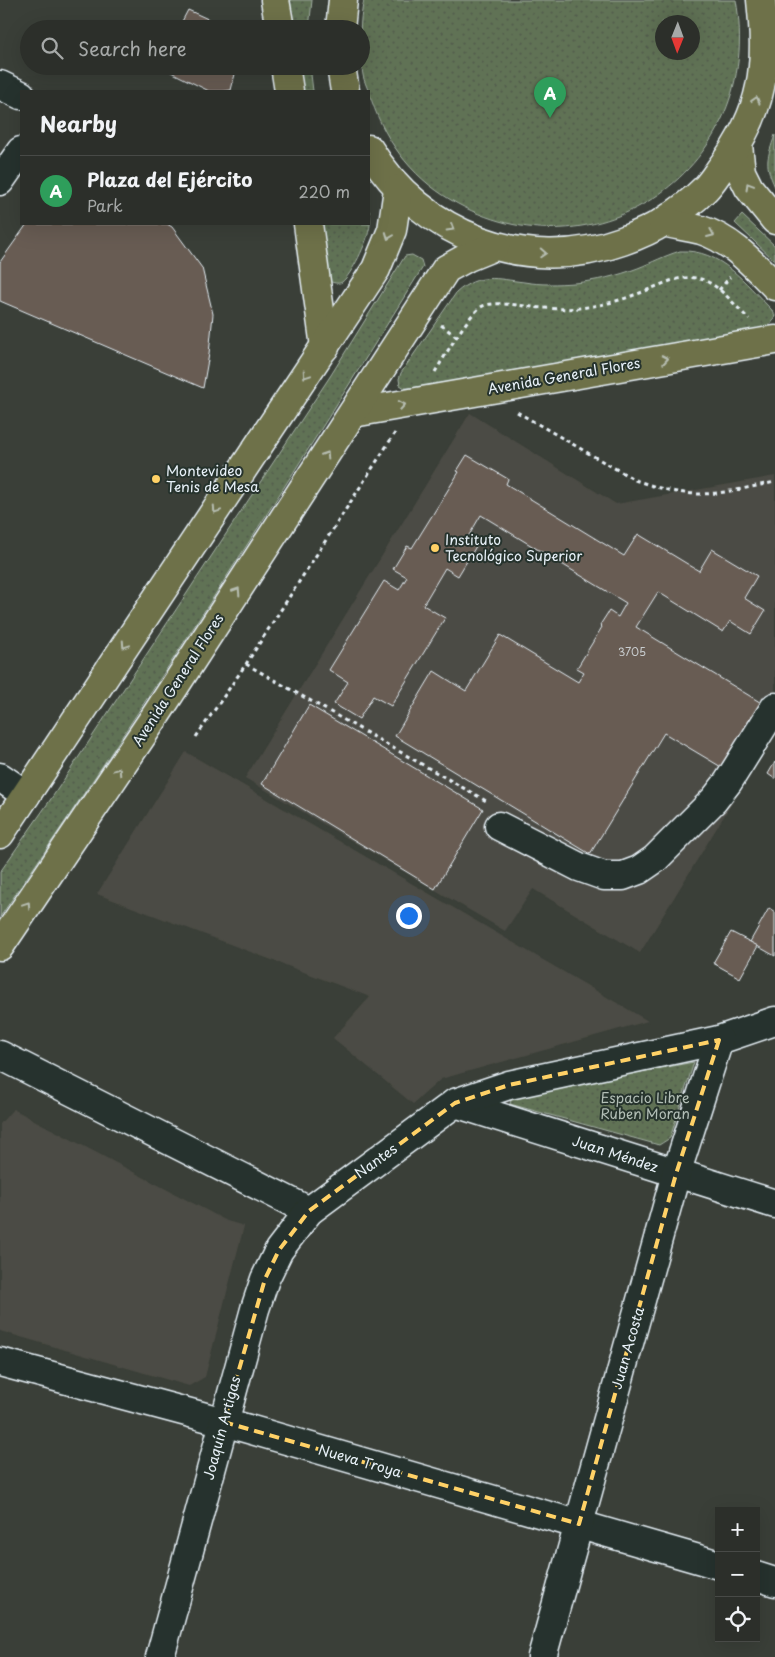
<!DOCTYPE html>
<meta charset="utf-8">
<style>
:root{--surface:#2c2f2a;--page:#383b36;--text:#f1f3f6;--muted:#a6a9a8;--line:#484a47;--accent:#e69b98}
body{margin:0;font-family:"Playpen Sans",sans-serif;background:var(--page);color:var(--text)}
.controls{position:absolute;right:15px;bottom:15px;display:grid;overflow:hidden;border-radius:0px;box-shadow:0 5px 20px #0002}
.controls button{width:45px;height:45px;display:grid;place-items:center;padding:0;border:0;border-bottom:1px solid var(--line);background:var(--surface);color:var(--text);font:25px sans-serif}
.compass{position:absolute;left:655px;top:15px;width:45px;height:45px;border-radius:50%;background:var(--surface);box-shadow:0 5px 20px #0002;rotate:181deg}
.you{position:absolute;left:408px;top:915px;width:18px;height:18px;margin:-12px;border:4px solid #fff;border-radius:50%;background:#1a73e8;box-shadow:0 0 0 8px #1a73e833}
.badge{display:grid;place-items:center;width:32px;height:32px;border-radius:50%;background:var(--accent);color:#fff;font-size:16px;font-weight:700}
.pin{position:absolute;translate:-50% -41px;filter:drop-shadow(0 1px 2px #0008)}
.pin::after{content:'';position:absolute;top:26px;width:18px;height:15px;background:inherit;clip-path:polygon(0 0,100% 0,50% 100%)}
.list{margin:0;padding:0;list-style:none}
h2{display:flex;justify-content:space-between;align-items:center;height:65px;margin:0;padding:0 20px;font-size:21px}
h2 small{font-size:16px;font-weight:400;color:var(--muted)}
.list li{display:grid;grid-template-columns:32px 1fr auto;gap:15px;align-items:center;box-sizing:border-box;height:70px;padding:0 20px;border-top:1px solid var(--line)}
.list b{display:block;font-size:19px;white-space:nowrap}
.list p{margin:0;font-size:16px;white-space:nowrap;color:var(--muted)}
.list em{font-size:16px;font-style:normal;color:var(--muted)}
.icon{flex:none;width:28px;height:28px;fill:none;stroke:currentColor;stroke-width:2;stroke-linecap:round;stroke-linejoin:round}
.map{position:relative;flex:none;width:775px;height:1657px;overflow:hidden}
.search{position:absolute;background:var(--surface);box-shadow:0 5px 20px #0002;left:20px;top:20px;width:350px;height:55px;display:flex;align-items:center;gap:12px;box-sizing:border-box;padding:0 18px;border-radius:28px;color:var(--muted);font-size:19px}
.panel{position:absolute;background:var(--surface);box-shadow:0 5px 20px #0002;left:20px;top:90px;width:350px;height:135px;border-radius:0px}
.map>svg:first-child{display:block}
</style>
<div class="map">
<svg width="775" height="1657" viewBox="0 0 775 1657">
<defs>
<pattern id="grass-dots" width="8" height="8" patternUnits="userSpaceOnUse" patternTransform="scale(1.25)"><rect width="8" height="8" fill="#617254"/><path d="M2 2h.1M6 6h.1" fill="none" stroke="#525b4e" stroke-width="1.8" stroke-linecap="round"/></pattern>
</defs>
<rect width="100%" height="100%" fill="#3a3f38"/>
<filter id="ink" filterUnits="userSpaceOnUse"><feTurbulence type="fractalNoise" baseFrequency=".02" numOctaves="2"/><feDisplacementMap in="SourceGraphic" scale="10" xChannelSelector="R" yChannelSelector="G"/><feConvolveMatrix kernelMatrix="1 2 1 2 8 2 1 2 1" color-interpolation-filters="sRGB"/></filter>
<g filter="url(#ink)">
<g fill="#4b4b44">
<path d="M 470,413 L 616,504 L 775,476 L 775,733 L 640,953 L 533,889 L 505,931 L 245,778 Z"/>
<path d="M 186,752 L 648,1021 L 441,1079 L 413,1104 L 333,1038 L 370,997 L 97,894 Z"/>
<path d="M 13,1109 L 227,1221 L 244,1226 L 205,1377 L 189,1386 L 0,1331 L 0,1124 Z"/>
</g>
<g fill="url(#grass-dots)" stroke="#a4b2a6" fill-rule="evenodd">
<path d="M 286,0 L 312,0 L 309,29 L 290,29 Z"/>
<path d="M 364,0 L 736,0 C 766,165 596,286 451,200 C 410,176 382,137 369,92 C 367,87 364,81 363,75 C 359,54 359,20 364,0 ZM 662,22 L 692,22 L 692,52 L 662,52 Z"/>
<path d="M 296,66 L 310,66 L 313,91 L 300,91 Z"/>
<path d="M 775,135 L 775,187 C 764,163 767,159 775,135 Z"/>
<path d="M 369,211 C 370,217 371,223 369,230 C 367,242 352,274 342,282 C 339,284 335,283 331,282 L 328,277 L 320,224 L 369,224 Z"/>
<path d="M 742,215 L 775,246 L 775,261 L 735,223 Z"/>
<path d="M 680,251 C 721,249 745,283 771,309 L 775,315 C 773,324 770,325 762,328 L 412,388 L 405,388 L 400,385 L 399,379 L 401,373 L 456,293 C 479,272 497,279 524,282 C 541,285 558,284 574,283 C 596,281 617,276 638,268 C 653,262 664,256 680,251 Z"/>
<path d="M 412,255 L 421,260 L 423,267 C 286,486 147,704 0,917 L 0,872 L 53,796 L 331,375 L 405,256 Z"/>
<path d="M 694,1062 L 670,1138 L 659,1145 L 510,1104 L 512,1096 Z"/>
</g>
<g fill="#675c52" stroke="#e8f1f8">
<path d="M 188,10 L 230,29 L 178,29 Z"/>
<path d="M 159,66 L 237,66 L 231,90 L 223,91 L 209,91 Z"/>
<path d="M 27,224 L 167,224 L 172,227 L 202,268 L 213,314 L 209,354 L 203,388 L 0,301 L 0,262 Z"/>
<path d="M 467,455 L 508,479 L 506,484 L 624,556 L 638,534 L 699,571 L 712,549 L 757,576 L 744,598 L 765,611 L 751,634 L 730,621 L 723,632 L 658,592 L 636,627 L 768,707 L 728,771 L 664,733 L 590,854 L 395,736 L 434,671 L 466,691 L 500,635 L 578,682 L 584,672 L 577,668 L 602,627 L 600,625 L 609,611 L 618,617 L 626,603 L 481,515 L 468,537 L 478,543 L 458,576 L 445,568 L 423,605 L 445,618 L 391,706 L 373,696 L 359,719 L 334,704 L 348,682 L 329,670 L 384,581 L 399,590 L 407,577 L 393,569 L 407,546 L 412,548 L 459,472 L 457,471 Z"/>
<path d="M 309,705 L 483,809 L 435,889 L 262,784 Z"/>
<path d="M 775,762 L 775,779 L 768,774 Z"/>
<path d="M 769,908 L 775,912 L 775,956 L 750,942 Z"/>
<path d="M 731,932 L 758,946 L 740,978 L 713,963 Z"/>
</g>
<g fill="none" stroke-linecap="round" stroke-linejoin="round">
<g stroke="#e8f1f8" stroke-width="31">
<g id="minor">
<path d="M 0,85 L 21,95"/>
<path d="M 0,181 L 21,151"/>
<path d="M 0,777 L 26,795"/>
<path d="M 499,826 L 579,867 L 604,876 L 623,876 L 639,870 L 655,859 L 714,800 L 728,782 L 775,707"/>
<path d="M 0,1055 L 309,1211"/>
<path d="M 455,1103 L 775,1204"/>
<path d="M 0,1362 L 224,1422 L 719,1565"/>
<path d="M 756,1576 L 775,1582"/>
<path d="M 160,1657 L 255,1309 L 265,1279 L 279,1250 L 309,1211 L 455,1103 L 509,1085 L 719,1040 L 775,1021"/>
<path d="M 542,1657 L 676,1174 L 719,1040"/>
</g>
</g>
<g stroke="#e8f1f8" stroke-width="31">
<g id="major">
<path d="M 275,0 L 280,29"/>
<path d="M 340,29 L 343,0"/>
<path d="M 285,66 L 289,91"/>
<path d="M 341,66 L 345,91"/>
<path d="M 738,145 L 741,172 L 749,188 L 775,220"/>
<path d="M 369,149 C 421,235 526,276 622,241 C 636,236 651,230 663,222 C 677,213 693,201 705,189 C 711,183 716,175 721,168 C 739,144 754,117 760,87 C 766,58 764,29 761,0"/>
<path d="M 663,222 C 676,225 689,227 701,230 C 731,239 754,265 775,286"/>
<path d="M 308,224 L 325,347"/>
<path d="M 353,413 L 775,340"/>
<path d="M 0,834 L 376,269 L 392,230 L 398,189"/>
<path d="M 0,946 L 158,712 L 446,269 L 468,257 L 495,246"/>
</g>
</g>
<g stroke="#e8f1f8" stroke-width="3" stroke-dasharray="4 4" stroke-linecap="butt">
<path d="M 719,290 L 730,277"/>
<path d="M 441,325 L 457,337"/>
<path d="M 435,372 C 445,356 467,316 481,307 C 493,299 530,308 545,308 C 556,309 568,309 579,308 C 598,306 616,302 634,295 C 654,289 674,275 696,278 C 717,281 734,305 749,319"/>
<path d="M 517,412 L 635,480 C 655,487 677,494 699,494 C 724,494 750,487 775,482"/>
<path d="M 246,664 L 488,802"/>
<path d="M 196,737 L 246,664 L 395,433"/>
</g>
<use href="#minor" stroke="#26332d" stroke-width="28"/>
<use href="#major" stroke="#6e714a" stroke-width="28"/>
</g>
<defs><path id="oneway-chevron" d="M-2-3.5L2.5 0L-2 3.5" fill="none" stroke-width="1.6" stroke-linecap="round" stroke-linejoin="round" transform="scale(1.25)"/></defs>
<g stroke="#b7beb2">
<use href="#oneway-chevron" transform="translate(756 100) rotate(-73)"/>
<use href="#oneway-chevron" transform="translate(749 186) rotate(-121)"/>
<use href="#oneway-chevron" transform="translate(451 228) rotate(31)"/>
<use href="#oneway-chevron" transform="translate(711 234) rotate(23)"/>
<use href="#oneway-chevron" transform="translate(389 236) rotate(111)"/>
<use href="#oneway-chevron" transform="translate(543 253) rotate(3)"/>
<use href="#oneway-chevron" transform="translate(665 359) rotate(-10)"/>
<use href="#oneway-chevron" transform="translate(306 375) rotate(124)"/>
<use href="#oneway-chevron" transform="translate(402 405) rotate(-10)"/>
<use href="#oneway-chevron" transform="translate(326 455) rotate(-57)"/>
<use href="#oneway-chevron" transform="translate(216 510) rotate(124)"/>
<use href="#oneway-chevron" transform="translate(237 591) rotate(-57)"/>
<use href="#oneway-chevron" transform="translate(125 645) rotate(124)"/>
<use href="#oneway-chevron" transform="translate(118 771) rotate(-56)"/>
<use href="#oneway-chevron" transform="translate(27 905) rotate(-56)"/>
</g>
</g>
<path fill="none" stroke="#ffd166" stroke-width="4" stroke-dasharray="10 6" stroke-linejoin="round" d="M 719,1040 L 676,1174 L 579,1524 L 224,1422 L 265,1279 L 279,1250 L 309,1211 L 455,1103 L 509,1085 Z"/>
<g fill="#ffd166" stroke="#26332d" stroke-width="2">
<circle cx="156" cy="479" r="5"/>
<circle cx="435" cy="548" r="5"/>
</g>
<g text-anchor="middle" stroke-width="4" stroke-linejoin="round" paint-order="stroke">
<g font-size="11" fill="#c8ccce">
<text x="632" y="656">3705</text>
</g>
<g font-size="14" fill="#e8f1f8" stroke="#26332d">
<text transform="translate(564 376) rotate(-10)" y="5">Avenida General Flores</text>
<text transform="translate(178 680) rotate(-57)" y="5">Avenida General Flores</text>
<text transform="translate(615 1154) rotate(18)" y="5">Juan Méndez</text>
<text transform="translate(376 1161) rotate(-36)" y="5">Nantes</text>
<text transform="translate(628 1348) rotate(-74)" y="5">Juan Acosta</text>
<text transform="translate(222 1428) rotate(-75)" y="5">Joaquín Artigas</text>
<text transform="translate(360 1461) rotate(16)" y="5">Nueva Troya</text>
</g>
<g font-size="14" fill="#e8f1f8" stroke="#26332d" text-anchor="start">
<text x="166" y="476">Montevideo<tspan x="166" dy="16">Tenis de Mesa</tspan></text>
<text x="445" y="545">Instituto<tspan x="445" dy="16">Tecnológico Superior</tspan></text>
</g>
<g font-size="14" fill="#b2beb6" stroke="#26332d">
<text x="645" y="1103">Espacio Libre<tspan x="645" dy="16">Ruben Moran</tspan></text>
</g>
</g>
</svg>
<div class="controls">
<button>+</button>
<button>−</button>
<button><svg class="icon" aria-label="locate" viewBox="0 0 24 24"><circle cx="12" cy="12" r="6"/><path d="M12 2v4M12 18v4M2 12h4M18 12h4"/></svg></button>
</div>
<svg class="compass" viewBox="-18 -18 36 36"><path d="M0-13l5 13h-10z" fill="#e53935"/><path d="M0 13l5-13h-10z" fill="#a6a9a8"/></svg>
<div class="you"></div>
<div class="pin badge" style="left:550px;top:118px;background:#2e9e5b">A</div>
<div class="search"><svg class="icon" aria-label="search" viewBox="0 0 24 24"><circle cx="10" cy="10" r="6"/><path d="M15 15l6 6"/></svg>Search here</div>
<section class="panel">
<h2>Nearby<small></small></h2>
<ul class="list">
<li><span class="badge" style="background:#2e9e5b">A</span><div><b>Plaza del Ejército</b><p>Park</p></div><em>220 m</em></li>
</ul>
</section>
</div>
